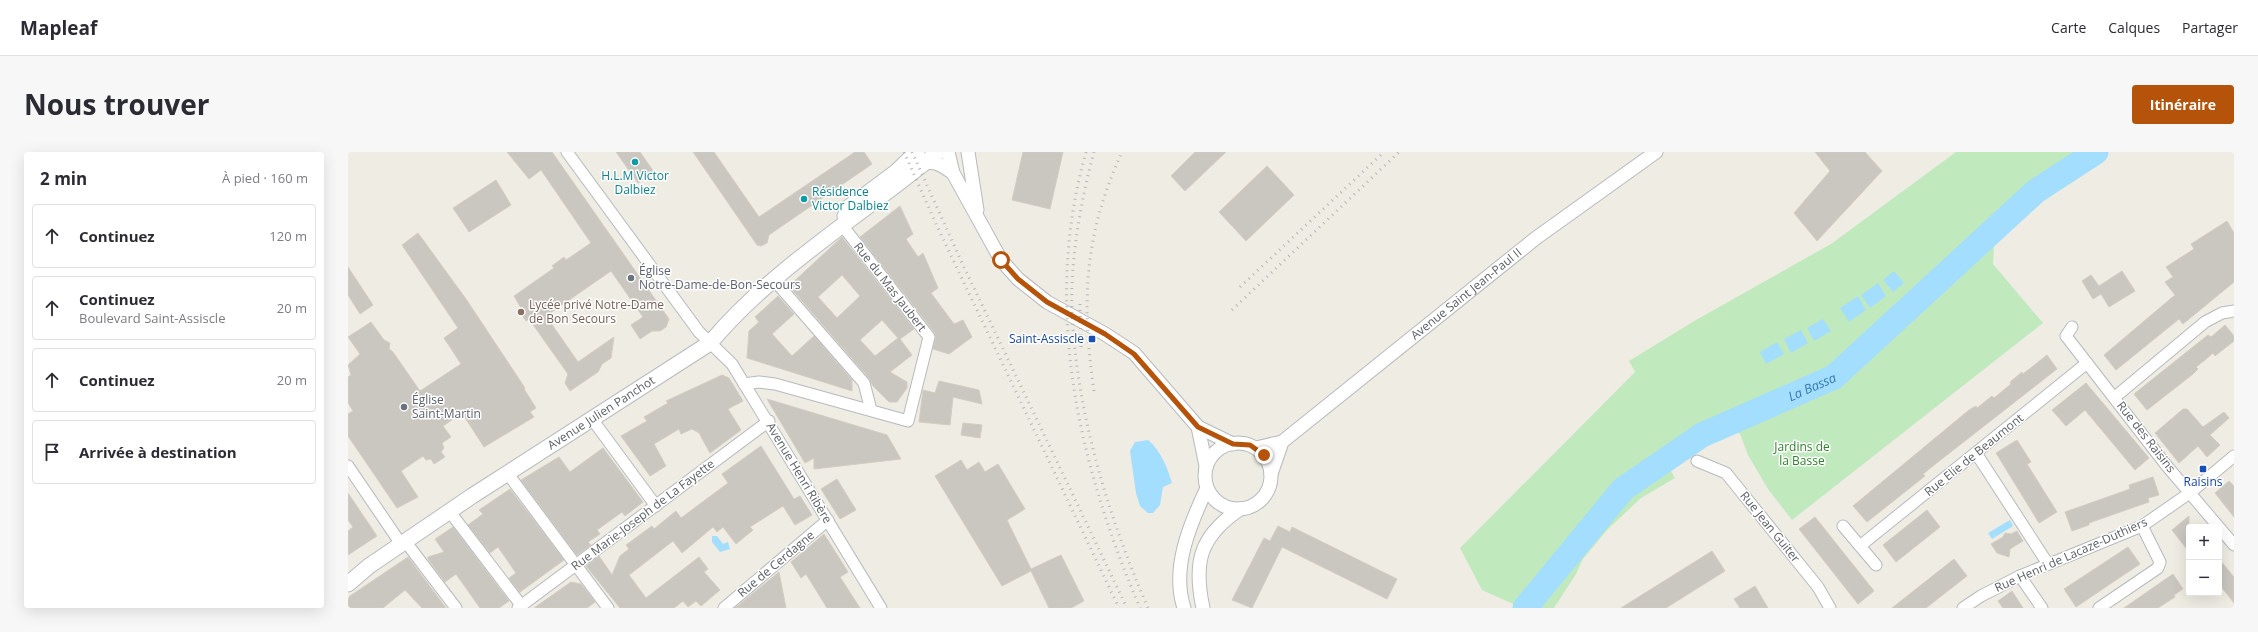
<!DOCTYPE html>
<html lang="fr">
<meta charset="utf-8">
<style>
:root{--surface:#fff;--page:#f7f7f7;--text:#2b2b33;--muted:#7c7c81;--line:#e1e1e2;--accent:#b45309}
body{margin:0;font-family:"Open Sans",sans-serif;background:var(--page);color:var(--text)}
.controls{position:absolute;right:12px;bottom:12px;display:grid;overflow:hidden;border-radius:4px;box-shadow:0 4px 16px #0002}
.controls button{width:36px;height:36px;display:grid;place-items:center;padding:0;border:0;border-bottom:1px solid var(--line);background:var(--surface);color:var(--text);font:20px sans-serif}
.stop{position:absolute;width:12px;height:12px;margin:-9px;border:3px solid #b45309;border-radius:50%;background:#fff}
.stop.end{background:#b45309;border-color:#fff;box-shadow:0 1px 4px #0008}
.list{margin:0;padding:0;list-style:none}
h2{display:flex;justify-content:space-between;align-items:center;height:52px;margin:0;padding:0 16px;font-size:17px}
h2 small{font-size:13px;font-weight:400;color:var(--muted)}
.list li{display:grid;grid-template-columns:26px 1fr auto;gap:12px;align-items:center;box-sizing:border-box;height:64px;margin:0 8px 8px;padding:0 8px;border:1px solid var(--line);border-radius:4px}
.list b{display:block;font-size:15px;white-space:nowrap}
.list p{margin:0;font-size:13px;white-space:nowrap;color:var(--muted)}
.list em{font-size:13px;font-style:normal;color:var(--muted)}
.icon{flex:none;width:22px;height:22px;fill:none;stroke:currentColor;stroke-width:2;stroke-linecap:round;stroke-linejoin:round}
.map{position:relative;flex:none;width:1886px;height:456px;overflow:hidden;border-radius:4px}
header{display:flex;align-items:center;gap:24px;box-sizing:border-box;height:56px;padding:0 20px;background:var(--surface);border-bottom:1px solid var(--line)}
header strong{font-size:19px}
nav{display:flex;gap:22px;margin-inline-start:auto;font-size:14px}
.intro{display:flex;align-items:center;justify-content:space-between;box-sizing:border-box;height:96px;padding:0 24px}
h1{margin:0;font-size:28px}
.button{padding:10px 18px;border-radius:4px;background:var(--accent);color:#fff;font-size:14px;font-weight:700}
main{display:flex;gap:24px;padding:0 24px}
aside{flex:1;background:var(--surface);border-radius:4px;box-shadow:0 4px 16px #0002}
.map>svg:first-child{display:block}
</style>
<header>
<strong>Mapleaf</strong>
<nav><a>Carte</a><a>Calques</a><a>Partager</a></nav>
</header>
<div class="intro"><h1>Nous trouver</h1><a class="button">Itinéraire</a></div>
<main>
<aside>
<h2>2 min<small>À pied · 160 m</small></h2>
<ul class="list">
<li><svg class="icon" aria-label="ahead" viewBox="0 0 24 24"><path d="M12 20V5M6 11l6-6 6 6"/></svg><div><b>Continuez</b></div><em>120 m</em></li>
<li><svg class="icon" aria-label="ahead" viewBox="0 0 24 24"><path d="M12 20V5M6 11l6-6 6 6"/></svg><div><b>Continuez</b><p>Boulevard Saint-Assiscle</p></div><em>20 m</em></li>
<li><svg class="icon" aria-label="ahead" viewBox="0 0 24 24"><path d="M12 20V5M6 11l6-6 6 6"/></svg><div><b>Continuez</b></div><em>20 m</em></li>
<li><svg class="icon" aria-label="arrive" viewBox="0 0 24 24"><path d="M6 21V4h12l-3 4 3 4H6"/></svg><div><b>Arrivée à destination</b></div></li>
</ul>
</aside>
<div class="map">
<svg width="1886" height="456" viewBox="0 0 1886 456">
<rect width="100%" height="100%" fill="#efece3"/>
<path fill="#c1e9be" d="M 1608,0 L 1742,0 L 1687,36 L 1647,73 L 1645,112 L 1695,171 L 1444,368 L 1420,337 L 1400,303 L 1392,282 L 1370,267 L 1347,280 L 1313,303 L 1327,326 L 1293,346 L 1260,377 L 1235,407 L 1228,422 L 1206,456 L 1174,456 L 1134,438 L 1112,396 L 1287,220 L 1281,209 L 1348,168 L 1483,92 Z"/>
<g fill="#a4deff">
<path d="M 1546,119 L 1556,131 L 1545,140 L 1535,128 Z"/>
<path d="M 1530,131 L 1538,144 L 1522,156 L 1513,143 Z"/>
<path d="M 1510,144 L 1518,158 L 1501,170 L 1492,156 Z"/>
<path d="M 1475,167 L 1483,179 L 1466,189 L 1459,176 Z"/>
<path d="M 1453,178 L 1460,191 L 1443,201 L 1436,187 Z"/>
<path d="M 1429,190 L 1436,202 L 1418,212 L 1412,200 Z"/>
<path d="M 800,288 C 813,299 819,315 824,331 L 815,335 L 812,353 L 805,361 L 800,361 L 792,354 L 788,341 L 782,299 L 787,290 Z"/>
<path d="M 1662,368 L 1665,374 L 1644,387 L 1640,381 Z"/>
<path d="M 364,384 L 369,384 L 375,392 L 380,390 L 382,397 L 372,400 L 364,390 Z"/>
</g>
<g fill="none" stroke-linecap="round" stroke-linejoin="round">
<path stroke="#a4deff" stroke-width="25" id="s1" d="M 1177,456 L 1275,337 L 1354,283 L 1486,225 L 1688,39 L 1748,0"/>
</g>
<g fill="#cac6c0" stroke="#d4cdc1" fill-rule="evenodd">
<path d="M 159,0 L 204,0 L 321,167 L 318,175 L 312,179 L 304,179 L 292,187 L 283,173 L 295,165 L 263,119 L 198,164 L 230,210 L 266,185 L 263,206 L 254,212 L 250,220 L 222,239 L 217,231 L 220,222 L 181,167 L 178,169 L 170,157 L 173,156 L 166,144 L 206,116 L 204,114 L 216,105 L 218,108 L 243,91 L 193,18 L 181,27 Z"/>
<path d="M 268,0 L 292,0 L 306,20 L 290,31 Z"/>
<path d="M 345,0 L 366,0 L 411,65 L 507,0 L 516,0 L 524,12 L 421,83 L 419,91 L 413,94 L 409,93 Z"/>
<path d="M 675,0 L 715,0 L 702,57 L 664,48 Z"/>
<path d="M 847,0 L 878,0 L 837,39 L 823,24 Z"/>
<path d="M 1467,0 L 1517,0 L 1534,19 L 1469,89 L 1446,61 L 1482,19 Z"/>
<path d="M 919,14 L 946,43 L 898,89 L 871,60 Z"/>
<path d="M 148,28 L 163,53 L 121,80 L 105,56 Z"/>
<path d="M 552,54 L 565,82 L 558,87 L 570,105 L 575,101 L 590,136 L 583,141 L 606,172 L 615,168 L 624,185 L 601,202 L 585,197 L 588,185 L 587,181 L 512,85 Z"/>
<path d="M 1879,69 L 1886,81 L 1886,130 L 1835,172 L 1831,167 L 1768,218 L 1756,203 L 1827,143 L 1817,130 L 1825,125 L 1818,115 L 1846,97 L 1843,92 Z"/>
<path d="M 70,81 L 118,147 L 177,236 L 176,237 L 188,256 L 182,260 L 186,265 L 136,295 L 114,261 L 95,274 L 103,285 L 94,291 L 96,296 L 93,300 L 97,305 L 86,312 L 83,307 L 78,308 L 75,304 L 53,319 L 70,345 L 49,356 L 0,284 L 0,262 L 5,259 L 0,251 L 0,225 L 3,223 L 0,213 L 12,202 L 0,185 L 23,170 L 36,188 L 42,191 L 41,197 L 45,200 L 72,239 L 113,212 L 96,186 L 110,176 L 54,93 Z"/>
<path d="M 494,85 L 566,177 L 552,187 L 564,203 L 542,220 L 559,230 L 559,236 L 549,250 L 541,250 L 525,234 L 521,226 L 441,134 ZM 494,123 L 512,144 L 489,166 L 470,145 ZM 534,168 L 550,186 L 527,204 L 512,188 Z"/>
<path d="M 0,115 L 25,153 L 12,162 L 0,143 Z"/>
<path d="M 1774,119 L 1787,139 L 1761,155 L 1753,142 L 1745,147 L 1734,129 L 1743,123 L 1751,134 Z"/>
<path d="M 430,144 L 446,162 L 424,182 L 444,204 L 466,184 L 504,228 L 504,239 L 399,206 L 401,179 L 411,170 L 407,165 Z"/>
<path d="M 1877,173 L 1886,184 L 1886,189 L 1867,204 L 1865,201 L 1857,208 L 1848,215 L 1850,217 L 1845,222 L 1799,258 L 1786,242 L 1860,183 L 1863,185 Z"/>
<path d="M 1699,203 L 1709,217 L 1590,310 L 1575,322 L 1577,324 L 1519,370 L 1505,354 L 1621,258 L 1628,254 L 1629,256 L 1644,244 L 1646,246 L 1663,232 L 1662,230 L 1674,220 L 1675,222 Z"/>
<path d="M 374,223 L 381,226 L 395,249 L 380,257 L 393,278 L 362,301 L 351,281 L 344,277 L 333,282 L 331,277 L 306,292 L 318,314 L 302,324 L 273,284 L 299,269 L 296,265 L 320,251 L 318,249 Z"/>
<path d="M 591,229 L 631,238 L 634,252 L 605,245 L 602,273 L 571,270 L 575,238 L 587,241 Z"/>
<path d="M 1738,231 L 1801,306 L 1787,318 L 1737,258 L 1718,274 L 1704,258 Z"/>
<path d="M 419,247 L 539,283 L 553,307 L 466,317 L 466,306 L 457,311 Z"/>
<path d="M 1835,257 L 1839,257 L 1855,275 L 1876,260 L 1881,266 L 1862,283 L 1872,293 L 1859,305 L 1850,294 L 1831,311 L 1807,281 Z"/>
<path d="M 615,271 L 634,273 L 632,286 L 613,283 Z"/>
<path d="M 1669,288 L 1683,310 L 1679,312 L 1709,360 L 1691,371 L 1648,301 Z"/>
<path d="M 413,294 L 446,347 L 452,344 L 464,363 L 447,373 L 435,354 L 402,375 L 405,378 L 388,392 L 375,375 L 369,380 L 365,375 L 334,401 L 325,389 L 281,423 L 298,446 L 351,405 L 360,417 L 356,420 L 372,438 L 353,454 L 348,449 L 340,455 L 335,449 L 326,456 L 272,456 L 238,414 L 251,404 L 264,423 L 272,404 L 281,397 L 278,393 L 304,374 L 306,377 L 328,359 L 333,366 L 380,331 L 374,322 Z"/>
<path d="M 255,296 L 295,350 L 277,364 L 274,360 L 249,378 L 252,382 L 240,390 L 243,393 L 229,403 L 173,328 L 211,305 L 222,320 Z"/>
<path d="M 613,308 L 619,318 L 631,310 L 637,320 L 650,312 L 677,357 L 659,368 L 683,417 L 713,403 L 736,449 L 723,456 L 701,456 L 683,419 L 654,434 L 587,324 Z"/>
<path d="M 1805,325 L 1811,343 L 1800,346 L 1801,350 L 1741,371 L 1741,373 L 1724,379 L 1717,360 L 1782,337 L 1781,333 Z"/>
<path d="M 489,327 L 508,358 L 492,367 L 473,337 Z"/>
<path d="M 1881,329 L 1886,334 L 1886,365 L 1867,341 Z"/>
<path d="M 162,337 L 216,408 L 172,440 L 161,426 L 168,421 L 150,395 L 142,401 L 120,373 L 135,362 L 131,358 Z"/>
<path d="M 0,341 L 29,384 L 0,403 L 0,379 L 5,375 L 0,368 Z"/>
<path d="M 1579,358 L 1592,375 L 1548,410 L 1535,393 Z"/>
<path d="M 1841,364 L 1841,400 L 1824,378 Z"/>
<path d="M 1467,365 L 1526,439 L 1510,452 L 1451,377 Z"/>
<path d="M 930,374 L 942,380 L 944,375 L 1049,427 L 1039,447 L 934,395 L 904,456 L 884,448 L 916,386 L 922,389 Z"/>
<path d="M 105,375 L 161,449 L 151,456 L 132,456 L 108,422 L 97,430 L 80,407 L 80,405 L 96,400 L 87,387 Z"/>
<path d="M 1669,379 L 1675,389 L 1662,397 L 1661,405 L 1649,401 L 1643,392 L 1655,385 L 1657,381 L 1663,382 Z"/>
<path d="M 476,382 L 500,420 L 492,425 L 512,456 L 479,456 L 458,422 L 453,426 L 443,410 Z"/>
<path d="M 1780,395 L 1792,412 L 1728,455 L 1716,437 Z"/>
<path d="M 1364,399 L 1377,419 L 1318,456 L 1273,456 Z"/>
<path d="M 60,405 L 98,456 L 74,456 L 57,438 L 35,456 L 0,456 L 0,447 L 2,444 Z"/>
<path d="M 1606,407 L 1619,424 L 1578,456 L 1544,456 Z"/>
<path d="M 1871,407 L 1886,425 L 1886,451 L 1871,432 Z"/>
<path d="M 431,420 L 438,456 L 387,456 Z"/>
<path d="M 1825,422 L 1835,437 L 1826,443 L 1827,445 L 1810,456 L 1776,456 Z"/>
<path d="M 223,430 L 233,432 L 247,450 L 239,456 L 186,456 Z"/>
<path d="M 1407,434 L 1420,456 L 1392,456 L 1386,447 Z"/>
<path d="M 1664,439 L 1675,456 L 1655,456 L 1650,449 Z"/>
</g>
<g fill="none" stroke-linecap="round" stroke-linejoin="round">
<g stroke="#b6babf" stroke-width="13">
<g id="minor">
<path d="M 219,0 L 351,180 L 384,212 L 533,456"/>
<path d="M 426,128 L 516,231 L 523,258"/>
<path d="M 1724,175 L 1718,184 L 1818,313 L 1886,393"/>
<path d="M 396,232 L 411,230 L 427,232 L 560,269 L 581,185 L 494,73"/>
<path d="M 1767,245 L 1857,170 L 1874,161 L 1886,159"/>
<path d="M 244,267 L 308,354"/>
<path d="M 1628,301 L 1700,412"/>
<path d="M 1349,309 L 1378,321 L 1470,435 L 1482,456"/>
<path d="M 0,314 L 53,392"/>
<path d="M 160,322 L 260,456"/>
<path d="M 102,360 L 173,453"/>
<path d="M 1495,374 L 1528,413"/>
<path d="M 57,389 L 108,456"/>
<path d="M 1512,394 L 1739,211"/>
<path d="M 1672,424 L 1694,456"/>
<path d="M 170,456 L 421,269"/>
<path d="M 376,456 L 480,368"/>
<path d="M 1615,456 L 1633,444 L 1672,424 L 1794,374 L 1843,340 L 1886,304"/>
<path d="M 1751,456 L 1810,416 L 1812,410 L 1794,374"/>
</g>
</g>
<g stroke="#b6babf" stroke-width="15">
<g id="tertiary">
<path d="M 600,0 L 605,21 L 653,108 L 670,127 L 699,150 L 757,182 L 786,201 L 850,275 L 858,314"/>
<path d="M 620,0 L 629,58"/>
<path d="M 577,11 C 589,9 595,14 605,21"/>
<path d="M 850,275 L 885,292"/>
<circle cx="890" cy="324" r="33"/>
<path id="s2" d="M 908,296 L 934,290 L 1188,86 L 1308,0"/>
<path d="M 923,322 L 934,290"/>
<path d="M 836,456 C 823,416 842,372 859,336"/>
<path d="M 855,456 C 845,410 852,384 892,357"/>
</g>
</g>
<g stroke="#b7bbc1" stroke-width="17">
<g id="secondary">
<path d="M 497,64 L 501,55 L 548,20 L 569,0"/>
<path id="s3" d="M 0,432 L 21,414 L 124,344 L 362,191 C 426,115 514,63 590,0"/>
</g>
</g>
<use href="#minor" stroke="#fff" stroke-width="11"/>
<use href="#tertiary" stroke="#fff" stroke-width="13"/>
<use href="#secondary" stroke="#fff" stroke-width="15"/>
<g stroke="#b5b6b6" stroke-width="3" stroke-dasharray="1 5" stroke-linecap="butt">
<path d="M 556,0 L 588,72 L 771,456"/>
<path d="M 564,0 L 615,113 L 779,456"/>
<path d="M 738,0 C 694,155 730,311 792,456"/>
<path d="M 746,0 C 733,47 722,110 724,158 C 728,259 760,364 800,456"/>
<path d="M 892,135 L 1036,0"/>
<path d="M 732,152 L 733,200"/>
<path d="M 884,158 L 1051,0"/>
<path d="M 746,239 C 733,150 736,83 774,0"/>
</g>
</g>
<g fill="none" stroke-linecap="round" stroke-linejoin="round">
<path stroke="#b45309" stroke-width="5" d="M 653,108 L 670,127 L 699,150 L 757,182 L 786,202 L 850,275 L 885,292 L 902,293 L 916,303"/>
</g>
<g fill="#0f9aa8" stroke="#fff" stroke-width="1.5">
<circle cx="287" cy="10" r="4"/>
<circle cx="456" cy="47" r="4"/>
</g>
<g fill="#6b7280" stroke="#fff" stroke-width="1.5">
<circle cx="283" cy="126" r="4"/>
<circle cx="56" cy="255" r="4"/>
</g>
<circle fill="#8d6e63" stroke="#fff" stroke-width="1.5" cx="173" cy="160" r="4"/>
<g fill="#1a4fb4" stroke="#fff" stroke-width="1.5">
<rect x="740" y="183" width="8" height="8" rx="2"/>
<rect x="1851" y="313" width="8" height="8" rx="2"/>
</g>
<g text-anchor="middle" stroke-width="3" stroke-linejoin="round" paint-order="stroke">
<g font-size="12" fill="#0d838f" stroke="#fff">
<text x="287" y="28">H.L.M Victor<tspan x="287" dy="14">Dalbiez</tspan></text>
<text x="464" y="44" text-anchor="start">Résidence<tspan x="464" dy="14">Victor Dalbiez</tspan></text>
</g>
<g font-size="12" fill="#5b616d" stroke="#fff" text-anchor="start">
<text x="291" y="123">Église<tspan x="291" dy="14">Notre-Dame-de-Bon-Secours</tspan></text>
<text x="64" y="252">Église<tspan x="64" dy="14">Saint-Martin</tspan></text>
</g>
<g font-size="12" fill="#5b6065" stroke="#fff">
<text transform="translate(542 135) rotate(52)" y="4">Rue du Mas Jaubert</text>
<text dy="4" stroke="none"><textPath href="#s2" startOffset="263">Avenue Saint Jean-Paul II</textPath></text>
<text dy="4" stroke="none"><textPath href="#s3" startOffset="306">Avenue Julien Panchot</textPath></text>
<text transform="translate(1798 285) rotate(52)" y="4">Rue des Raisins</text>
<text transform="translate(1626 303) rotate(-39)" y="4">Rue Elie de Beaumont</text>
<text transform="translate(451 321) rotate(59)" y="4">Avenue Henri Ribère</text>
<text transform="translate(295 363) rotate(-37)" y="4">Rue Marie-Joseph de La Fayette</text>
<text transform="translate(1422 375) rotate(51)" y="4">Rue Jean Guiter</text>
<text transform="translate(1723 403) rotate(-24)" y="4">Rue Henri de Lacaze-Duthiers</text>
<text transform="translate(428 412) rotate(-40)" y="4">Rue de Cerdagne</text>
</g>
<g font-size="12" fill="#785e54" stroke="#fff" text-anchor="start">
<text x="181" y="157">Lycée privé Notre-Dame<tspan x="181" dy="14">de Bon Secours</tspan></text>
</g>
<g font-size="12" fill="#164399" stroke="#fff" text-anchor="end">
<text x="736" y="191">Saint-Assiscle</text>
<text x="1855" y="334" text-anchor="middle">Raisins</text>
</g>
<g font-size="12" fill="#30822d" stroke="#fff">
<text x="1454" y="299">Jardins de<tspan x="1454" dy="14">la Basse</tspan></text>
</g>
<g font-size="13" font-style="italic" fill="#367ab0" stroke="#fff">
<text dy="5" stroke="none"><textPath href="#s1" startOffset="370">La Bassa</textPath></text>
</g>
</g>
</svg>
<div class="controls">
<button>+</button>
<button>−</button>
</div>
<div class="stop" style="left:653px;top:108px"></div>
<div class="stop end" style="left:916px;top:303px"></div>
</div>
</main>
